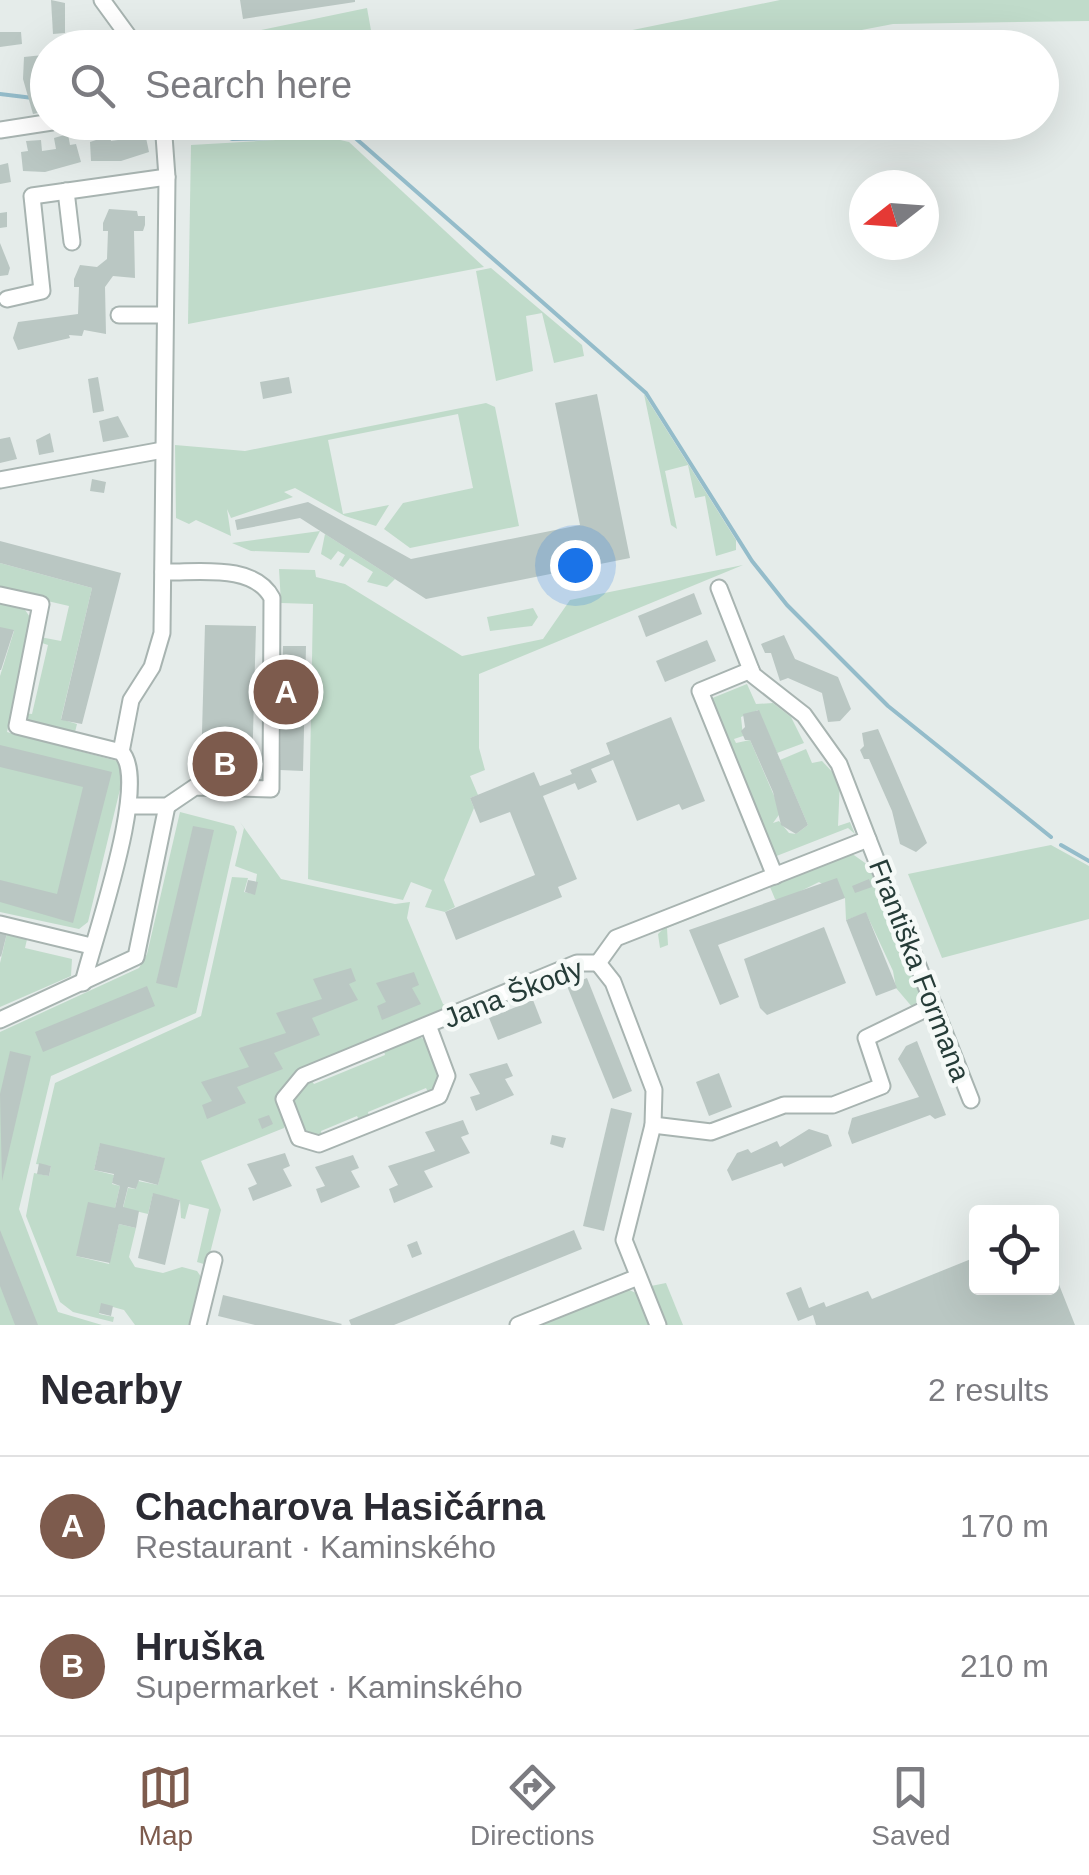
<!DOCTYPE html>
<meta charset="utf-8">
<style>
:root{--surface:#fff;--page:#f7f7f7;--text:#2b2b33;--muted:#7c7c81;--line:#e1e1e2;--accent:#7d5b4d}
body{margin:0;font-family:Helvetica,sans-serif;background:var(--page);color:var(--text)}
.controls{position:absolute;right:30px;bottom:30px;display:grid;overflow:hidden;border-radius:10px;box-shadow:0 10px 40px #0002}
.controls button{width:90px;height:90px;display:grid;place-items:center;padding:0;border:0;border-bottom:2px solid var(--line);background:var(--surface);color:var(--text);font:50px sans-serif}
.compass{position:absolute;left:849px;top:170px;width:90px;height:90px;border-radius:50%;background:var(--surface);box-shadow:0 10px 40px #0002;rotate:253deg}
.you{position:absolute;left:575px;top:565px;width:35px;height:35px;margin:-25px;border:8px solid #fff;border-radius:50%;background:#1a73e8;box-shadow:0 0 0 15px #1a73e833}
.badge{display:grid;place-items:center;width:65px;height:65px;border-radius:50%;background:var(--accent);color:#fff;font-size:32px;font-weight:700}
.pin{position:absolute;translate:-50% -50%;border:5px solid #fff;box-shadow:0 2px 10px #0006}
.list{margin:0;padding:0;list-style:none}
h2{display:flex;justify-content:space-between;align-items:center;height:130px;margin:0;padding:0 40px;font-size:42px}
h2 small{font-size:32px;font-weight:400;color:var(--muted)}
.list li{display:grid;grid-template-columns:65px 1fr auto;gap:30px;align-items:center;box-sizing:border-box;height:140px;padding:0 40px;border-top:2px solid var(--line)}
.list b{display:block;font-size:38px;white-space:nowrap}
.list p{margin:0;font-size:32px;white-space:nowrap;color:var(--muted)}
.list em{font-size:32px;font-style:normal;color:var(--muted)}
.icon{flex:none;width:55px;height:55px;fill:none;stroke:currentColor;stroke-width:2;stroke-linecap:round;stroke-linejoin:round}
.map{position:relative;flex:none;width:1089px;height:1325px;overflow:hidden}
.search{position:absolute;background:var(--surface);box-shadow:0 10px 40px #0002;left:30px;right:30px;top:30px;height:110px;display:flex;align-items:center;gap:25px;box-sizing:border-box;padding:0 35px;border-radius:55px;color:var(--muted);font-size:38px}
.sheet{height:410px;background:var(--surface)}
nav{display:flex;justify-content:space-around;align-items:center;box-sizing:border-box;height:140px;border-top:2px solid var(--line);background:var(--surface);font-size:28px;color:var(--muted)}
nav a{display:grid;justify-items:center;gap:5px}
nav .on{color:var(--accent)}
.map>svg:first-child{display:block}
</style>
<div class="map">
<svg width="1089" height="1325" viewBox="0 0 1089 1325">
<rect width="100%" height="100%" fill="#e5ecea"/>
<g fill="#c0dbca">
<path d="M 780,0 L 1089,0 L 1089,21 L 893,24 L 773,47 L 549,47 Z"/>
<path d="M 367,8 L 374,47 L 180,47 Z"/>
<path d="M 214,123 L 214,122 L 402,123 L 246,129 Z"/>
<path d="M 327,137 L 349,142 L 484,267 L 188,324 L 191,145 Z"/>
<path d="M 491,268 L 582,345 L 584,356 L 554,363 L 542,313 L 526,316 L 533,371 L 496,381 L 476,271 Z"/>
<path d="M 644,394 L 736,540 L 736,550 L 716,556 L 705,496 L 695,498 L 688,465 L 665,471 L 677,529 L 671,525 Z"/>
<path d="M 486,403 L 495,407 L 519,526 L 410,548 L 384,529 L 403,503 L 473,488 L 458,414 L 328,440 L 343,514 L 389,505 L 376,526 L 345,516 L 295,488 L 284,492 L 293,497 L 231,518 L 227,509 L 231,536 L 196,520 L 189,524 L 176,518 L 175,445 L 245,451 Z"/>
<path d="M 320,531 L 309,553 L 251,551 L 232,543 Z"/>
<path d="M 325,534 L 395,579 L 387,587 L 367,582 L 373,572 L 350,558 L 343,567 L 339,565 L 345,555 L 338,551 L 331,560 L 321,554 Z"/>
<path d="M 0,563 L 92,588 L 61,719 L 77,724 L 74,736 L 27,721 L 24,713 L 32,714 L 48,645 L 39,642 L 40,637 L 61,641 L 69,606 L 0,590 Z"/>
<path d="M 743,565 L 479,674 L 479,748 L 485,770 L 470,776 L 478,795 L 470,798 L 474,808 L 444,880 L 455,907 L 445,912 L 425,907 L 432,890 L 411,882 L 403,900 L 308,879 L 313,604 L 281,603 L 279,569 L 315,570 L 316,577 L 345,584 L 462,656 L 543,639 L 570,600 Z"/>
<path d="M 0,601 L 23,607 L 32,620 L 7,732 L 121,762 L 122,781 L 88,922 L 79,929 L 0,912 L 0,676 L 14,631 L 0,628 Z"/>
<path d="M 533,608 L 538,617 L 532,626 L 490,631 L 487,617 Z"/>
<path d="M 747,684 L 756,704 L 773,703 L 791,717 L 804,743 L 777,753 L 758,710 L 741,717 L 743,736 L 734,739 L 736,743 L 750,740 L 781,812 L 773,823 L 779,821 L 789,833 L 796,834 L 808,825 L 780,760 L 806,749 L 812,763 L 822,761 L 840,780 L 838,826 L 850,822 L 855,834 L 848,828 L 774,857 L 710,699 Z"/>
<path d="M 180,812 L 234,826 L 237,832 L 196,1013 L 51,1076 L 19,1209 L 58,1312 L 102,1325 L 0,1325 L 0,1032 L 139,968 L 147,954 Z"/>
<path d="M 240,822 L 281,879 L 395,904 L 410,902 L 407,918 L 443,1004 L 453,1008 L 301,1070 L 277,1096 L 286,1120 L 284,1128 L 201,1161 L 221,1210 L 207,1265 L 197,1262 L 209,1209 L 189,1204 L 185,1219 L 181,1218 L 180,1200 L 153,1194 L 148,1214 L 123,1208 L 128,1188 L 136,1189 L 138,1181 L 158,1185 L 164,1158 L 100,1144 L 94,1170 L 114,1175 L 112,1184 L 120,1186 L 115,1208 L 76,1256 L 109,1264 L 119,1224 L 136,1228 L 129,1257 L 135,1267 L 163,1273 L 182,1267 L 197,1271 L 204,1281 L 193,1325 L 135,1325 L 124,1310 L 102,1304 L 99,1314 L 114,1317 L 113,1322 L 73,1312 L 60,1302 L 26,1216 L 34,1173 L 49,1176 L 51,1166 L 36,1164 L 55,1083 L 201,1016 L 232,877 L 248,878 L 244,892 L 254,894 L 257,874 L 235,866 L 244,828 Z"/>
<path d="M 1051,845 L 1089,866 L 1089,919 L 942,958 L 908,874 Z"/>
<path d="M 851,853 L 868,865 L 921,995 L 913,1008 L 896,988 L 893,971 L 866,913 L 846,920 L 845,898 L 819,882 L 783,900 L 775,899 L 770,887 L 667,928 L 668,945 L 660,948 L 658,934 L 668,924 Z"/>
<path d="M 7,933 L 28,935 L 25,948 L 72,959 L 71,976 L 0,1007 L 0,963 Z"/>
<path d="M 417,1036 L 426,1040 L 442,1074 L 430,1096 L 426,1088 L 368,1112 L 370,1120 L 361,1124 L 357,1116 L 321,1131 L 323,1139 L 302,1133 L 290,1096 L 309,1077 L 314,1084 L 385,1055 L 383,1047 Z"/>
<path d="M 666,1283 L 683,1325 L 665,1325 L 651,1290 L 651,1286 Z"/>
<path d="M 625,1288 L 636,1293 L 650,1325 L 532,1325 Z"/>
</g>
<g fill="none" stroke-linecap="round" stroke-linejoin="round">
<g stroke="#94bcca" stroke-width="4">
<path d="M 0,94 L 33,98"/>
<path d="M 192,122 L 232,139 L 353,136 L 646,393 L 752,561 L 787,605 L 888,706 L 1051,837"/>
<path d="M 1061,845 L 1089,861"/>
</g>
</g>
<g fill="#bac7c3">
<path d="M 51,0 L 65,3 L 65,33 L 53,34 Z"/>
<path d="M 240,0 L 355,0 L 355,2 L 243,19 Z"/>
<path d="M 0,32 L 21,32 L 22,44 L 0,47 Z"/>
<path d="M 43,55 L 48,61 L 44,76 L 48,111 L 33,114 L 23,79 L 24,57 Z"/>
<path d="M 137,124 L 138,134 L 145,133 L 149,152 L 121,161 L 91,161 L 90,142 L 96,140 L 95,130 L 109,130 L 111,141 L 125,139 L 123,127 Z"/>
<path d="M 68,134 L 70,145 L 76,144 L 81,162 L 45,172 L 23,171 L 21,152 L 28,151 L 26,141 L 41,140 L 42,151 L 56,149 L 54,138 Z"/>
<path d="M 8,163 L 11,182 L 0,184 L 0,165 Z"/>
<path d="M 109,209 L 137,211 L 138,216 L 145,216 L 145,225 L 143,231 L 134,231 L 135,278 L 113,276 L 105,287 L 106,334 L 84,330 L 82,336 L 69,335 L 70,338 L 18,350 L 13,338 L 18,322 L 78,314 L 79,287 L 74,287 L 74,279 L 80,265 L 97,267 L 107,259 L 108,231 L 103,231 L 103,223 Z"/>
<path d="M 7,212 L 7,227 L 0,228 L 0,213 Z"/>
<path d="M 0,243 L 10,268 L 8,275 L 0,276 Z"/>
<path d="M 98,377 L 104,411 L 93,413 L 88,379 Z"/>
<path d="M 289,377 L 292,393 L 263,399 L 260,382 Z"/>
<path d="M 597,394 L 630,558 L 426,599 L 300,518 L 237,530 L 235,520 L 308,502 L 411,559 L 580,525 L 555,403 Z"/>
<path d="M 118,416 L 129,437 L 103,442 L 99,421 Z"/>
<path d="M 50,433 L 54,452 L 39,455 L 36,440 Z"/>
<path d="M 10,437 L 17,459 L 0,463 L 0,439 Z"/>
<path d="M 92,479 L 106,482 L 104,493 L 90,491 Z"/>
<path d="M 0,541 L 121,573 L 82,724 L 61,720 L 92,588 L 0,563 Z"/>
<path d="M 694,593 L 702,614 L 646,637 L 638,616 Z"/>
<path d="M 205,625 L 256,626 L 252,770 L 201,768 Z"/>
<path d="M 0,627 L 14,630 L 1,670 L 0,670 Z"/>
<path d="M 784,635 L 795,659 L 838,677 L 851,709 L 840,721 L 828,722 L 822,693 L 788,678 L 780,681 L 771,653 L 765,653 L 761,644 Z"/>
<path d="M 707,640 L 716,661 L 665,682 L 656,661 Z"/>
<path d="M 283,646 L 306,646 L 303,771 L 280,770 Z"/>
<path d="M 759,710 L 808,825 L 796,834 L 781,825 L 773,792 L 750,740 L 745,740 L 741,731 L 745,727 L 743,714 Z"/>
<path d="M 671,717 L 705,801 L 682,810 L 679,804 L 637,821 L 613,760 L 591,769 L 597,782 L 578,790 L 575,783 L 543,796 L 577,879 L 558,887 L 562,897 L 456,940 L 445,912 L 535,875 L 510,812 L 480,823 L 470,798 L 534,772 L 540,786 L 572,774 L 570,770 L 610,754 L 606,743 Z"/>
<path d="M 878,729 L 927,843 L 916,852 L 900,844 L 892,811 L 869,759 L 864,759 L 860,750 L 864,746 L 862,733 Z"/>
<path d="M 0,745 L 112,772 L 73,923 L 0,902 L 0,880 L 57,894 L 83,787 L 0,767 Z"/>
<path d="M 193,826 L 214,830 L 177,988 L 156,983 Z"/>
<path d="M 837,878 L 845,898 L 718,945 L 739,997 L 720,1005 L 689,930 Z"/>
<path d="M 869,879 L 872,887 L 855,893 L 852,886 Z"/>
<path d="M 248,880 L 258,882 L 255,895 L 245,892 Z"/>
<path d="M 866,912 L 897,988 L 876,996 L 846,920 Z"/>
<path d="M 824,927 L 846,983 L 767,1015 L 760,1008 L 744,959 Z"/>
<path d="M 0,932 L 7,933 L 1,957 L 0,956 Z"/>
<path d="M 351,968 L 356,981 L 349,984 L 358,1000 L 312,1018 L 320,1035 L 274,1053 L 283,1069 L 237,1087 L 246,1103 L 207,1119 L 202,1105 L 212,1101 L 201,1082 L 249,1067 L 239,1048 L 286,1033 L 276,1013 L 322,999 L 313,979 Z"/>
<path d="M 414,972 L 419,985 L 412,988 L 421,1004 L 382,1020 L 377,1006 L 386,1002 L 376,983 Z"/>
<path d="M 587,978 L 632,1091 L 613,1099 L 567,986 Z"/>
<path d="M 147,986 L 155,1006 L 43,1052 L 35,1032 Z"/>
<path d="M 533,1000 L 542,1023 L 498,1040 L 489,1018 Z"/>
<path d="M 917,1041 L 946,1115 L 935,1119 L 930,1115 L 852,1144 L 848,1133 L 852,1118 L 919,1097 L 898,1059 L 906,1046 Z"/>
<path d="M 10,1051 L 31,1056 L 2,1181 L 0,1094 Z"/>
<path d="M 507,1063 L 513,1076 L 505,1079 L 514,1095 L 476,1111 L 470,1097 L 480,1094 L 469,1074 Z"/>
<path d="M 719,1073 L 732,1107 L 709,1116 L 696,1082 Z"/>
<path d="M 611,1108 L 632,1113 L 604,1231 L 583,1226 Z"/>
<path d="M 269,1115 L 273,1124 L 262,1129 L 258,1119 Z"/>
<path d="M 463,1120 L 469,1134 L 461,1137 L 470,1153 L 424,1171 L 433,1187 L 394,1203 L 389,1189 L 398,1185 L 388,1166 L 435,1151 L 425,1132 Z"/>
<path d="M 809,1129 L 828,1135 L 832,1146 L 784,1167 L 782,1163 L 732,1181 L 727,1170 L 737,1153 L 748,1149 L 751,1153 L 777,1141 L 780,1147 Z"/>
<path d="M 552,1135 L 566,1138 L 563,1148 L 550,1144 Z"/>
<path d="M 100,1143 L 165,1158 L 158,1185 L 139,1180 L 136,1189 L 128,1187 L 123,1207 L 139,1211 L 136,1228 L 119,1224 L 110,1263 L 76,1256 L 88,1202 L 115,1208 L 120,1186 L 112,1183 L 114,1174 L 94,1170 Z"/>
<path d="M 285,1153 L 290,1166 L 283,1169 L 292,1186 L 253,1201 L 248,1188 L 257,1184 L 247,1164 Z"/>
<path d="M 353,1155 L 359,1168 L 351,1171 L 360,1187 L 321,1203 L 316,1189 L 325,1186 L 315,1167 Z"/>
<path d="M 39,1163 L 51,1166 L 49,1176 L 37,1174 Z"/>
<path d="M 153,1193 L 180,1200 L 165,1265 L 138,1258 Z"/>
<path d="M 0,1230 L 38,1325 L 15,1325 L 0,1286 Z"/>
<path d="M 574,1230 L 582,1249 L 545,1264 L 394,1325 L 351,1325 L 349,1320 Z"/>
<path d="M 417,1241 L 422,1254 L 412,1258 L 407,1245 Z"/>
<path d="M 976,1257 L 976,1288 L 1052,1288 L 1052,1267 L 1075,1325 L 816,1325 L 813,1315 L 798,1321 L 786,1293 L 801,1287 L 809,1308 L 824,1302 L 826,1307 L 868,1291 L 872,1299 Z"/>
<path d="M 223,1295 L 342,1324 L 341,1325 L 255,1325 L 218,1316 Z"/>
<path d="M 101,1303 L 113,1306 L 111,1316 L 99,1313 Z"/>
</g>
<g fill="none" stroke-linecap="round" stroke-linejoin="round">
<g stroke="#a8b4b1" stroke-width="19">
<g id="minor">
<path d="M 102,0 L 137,48"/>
<path d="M 0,130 L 52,122"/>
<path d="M 66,191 L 72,242"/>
<path d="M 7,299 L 42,291 L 32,196 L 167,177"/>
<path d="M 119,315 L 164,315"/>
<path d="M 0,480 L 163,450"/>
<path d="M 719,588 L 753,675 L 804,715 L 839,764 L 868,839"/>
<path d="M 0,595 L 41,604 L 17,726 L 121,752 C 151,780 93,940 83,983"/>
<path d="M 751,670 L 700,691 L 775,876"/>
<path d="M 121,752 L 131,700 L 152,667 L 162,633 L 167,177 L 163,122"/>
<path d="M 130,806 L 167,806 L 195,787 L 271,789 L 272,598 C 254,563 197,573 163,572"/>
<path d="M 0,924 L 91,946"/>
<path d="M 598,963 L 616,938 L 868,839 L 971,1100"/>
<path d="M 598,963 L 613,982 L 654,1090 L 653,1125 L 624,1240 L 658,1325"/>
<path d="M 0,1020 L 136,957 L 167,806"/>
<path d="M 428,1025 L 447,1076 L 439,1096 L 319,1144 L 299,1138 L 284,1099 L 303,1076 L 577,963 L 598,963"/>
<path d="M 653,1125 L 711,1132 L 784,1105 L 833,1105 L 882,1086 L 866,1038 L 934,1005"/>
<path d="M 198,1325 L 214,1260"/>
<path d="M 518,1325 L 638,1277"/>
</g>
</g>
<use href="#minor" stroke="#fff" stroke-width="15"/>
</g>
<g text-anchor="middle" stroke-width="9" stroke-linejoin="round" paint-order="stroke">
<g font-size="28" fill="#263c38" stroke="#f5f9f7">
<text transform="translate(920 970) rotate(69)" y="10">Františka Formana</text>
<text transform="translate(513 993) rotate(-21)" y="10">Jana Škody</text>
</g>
</g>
</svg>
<div class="controls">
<button><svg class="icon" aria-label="locate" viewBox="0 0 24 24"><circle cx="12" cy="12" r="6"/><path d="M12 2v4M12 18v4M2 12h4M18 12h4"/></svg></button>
</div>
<svg class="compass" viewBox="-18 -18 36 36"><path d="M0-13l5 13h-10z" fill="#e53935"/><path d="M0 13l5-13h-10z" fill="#7c7c81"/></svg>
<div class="you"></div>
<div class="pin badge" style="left:286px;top:692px">A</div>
<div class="pin badge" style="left:225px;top:764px">B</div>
<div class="search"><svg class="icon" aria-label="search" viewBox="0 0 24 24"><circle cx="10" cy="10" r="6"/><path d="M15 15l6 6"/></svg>Search here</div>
</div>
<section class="sheet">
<h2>Nearby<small>2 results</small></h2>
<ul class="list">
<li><span class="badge">A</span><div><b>Chacharova Hasičárna</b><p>Restaurant · Kaminského</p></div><em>170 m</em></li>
<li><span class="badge">B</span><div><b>Hruška</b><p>Supermarket · Kaminského</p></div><em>210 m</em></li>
</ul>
</section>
<nav>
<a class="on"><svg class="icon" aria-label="map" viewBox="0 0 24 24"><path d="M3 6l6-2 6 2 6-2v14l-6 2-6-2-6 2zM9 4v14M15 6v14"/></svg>Map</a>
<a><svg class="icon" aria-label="directions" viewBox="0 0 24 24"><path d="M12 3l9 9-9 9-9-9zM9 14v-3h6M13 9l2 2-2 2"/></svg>Directions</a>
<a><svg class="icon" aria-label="saved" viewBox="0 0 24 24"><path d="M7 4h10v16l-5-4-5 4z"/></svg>Saved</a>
</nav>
